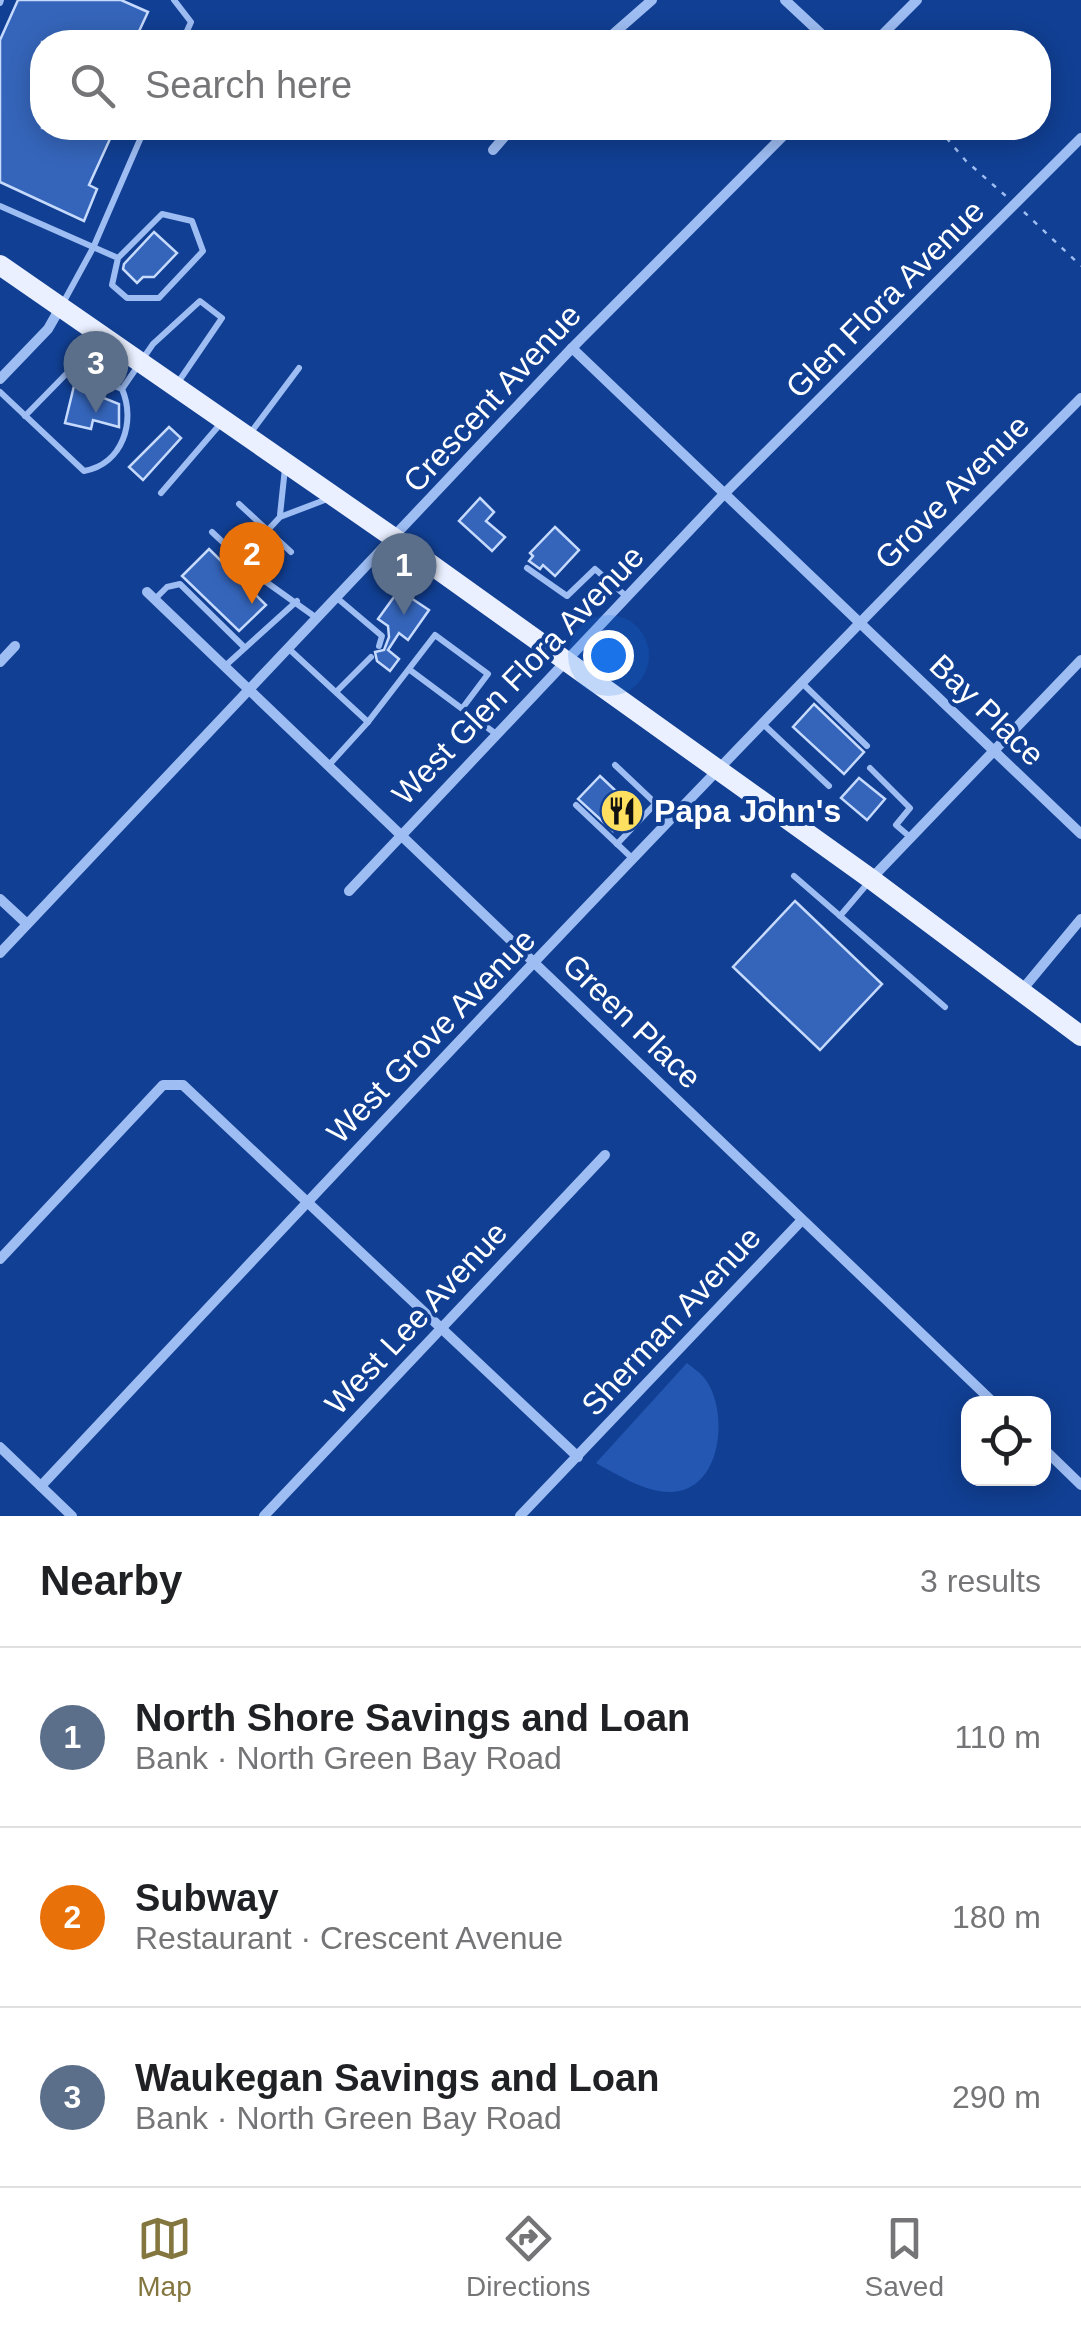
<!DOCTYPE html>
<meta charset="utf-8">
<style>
:root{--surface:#fff;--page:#f6f6f6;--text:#202124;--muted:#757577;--line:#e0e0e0;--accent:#84763f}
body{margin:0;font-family:Helvetica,sans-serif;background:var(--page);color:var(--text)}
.controls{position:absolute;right:30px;bottom:30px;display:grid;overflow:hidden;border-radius:20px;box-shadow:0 5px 25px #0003}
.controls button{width:90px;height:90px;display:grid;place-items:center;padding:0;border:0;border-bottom:2px solid var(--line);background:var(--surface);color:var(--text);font:50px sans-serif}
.you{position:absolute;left:608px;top:655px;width:35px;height:35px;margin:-25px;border:8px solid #fff;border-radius:50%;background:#1a73e8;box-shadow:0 0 0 15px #1a73e833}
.badge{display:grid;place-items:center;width:65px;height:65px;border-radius:50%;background:var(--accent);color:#fff;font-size:32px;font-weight:700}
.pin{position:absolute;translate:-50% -82px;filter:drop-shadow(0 2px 5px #0008)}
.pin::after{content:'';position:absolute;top:52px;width:35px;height:30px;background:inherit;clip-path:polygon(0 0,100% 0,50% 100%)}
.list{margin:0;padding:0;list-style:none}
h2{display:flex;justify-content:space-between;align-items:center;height:130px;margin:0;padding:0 40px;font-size:42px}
h2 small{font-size:32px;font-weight:400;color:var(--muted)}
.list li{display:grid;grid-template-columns:65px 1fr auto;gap:30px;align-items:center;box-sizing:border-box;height:180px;padding:0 40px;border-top:2px solid var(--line)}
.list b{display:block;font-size:38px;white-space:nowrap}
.list p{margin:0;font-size:32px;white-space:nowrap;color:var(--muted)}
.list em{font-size:32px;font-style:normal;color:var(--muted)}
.icon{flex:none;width:55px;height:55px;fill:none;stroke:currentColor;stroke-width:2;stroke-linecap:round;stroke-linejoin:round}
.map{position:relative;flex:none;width:1081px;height:1516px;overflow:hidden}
.search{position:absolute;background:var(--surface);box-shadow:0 5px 25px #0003;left:30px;right:30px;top:30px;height:110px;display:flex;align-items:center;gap:25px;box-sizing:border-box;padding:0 35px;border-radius:40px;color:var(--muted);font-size:38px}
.sheet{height:670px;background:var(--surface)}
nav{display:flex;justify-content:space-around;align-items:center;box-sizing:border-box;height:140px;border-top:2px solid var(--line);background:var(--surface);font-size:28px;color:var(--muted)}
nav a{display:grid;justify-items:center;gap:5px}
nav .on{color:var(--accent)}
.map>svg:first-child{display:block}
</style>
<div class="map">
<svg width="1081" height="1516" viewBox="0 0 1081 1516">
<rect width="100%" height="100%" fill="#113f93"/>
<path fill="#2357b2" d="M 687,1363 C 693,1368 701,1373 705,1379 C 730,1412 722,1493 669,1492 C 645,1492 616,1474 596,1463 Z"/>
<g fill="#3565ba" stroke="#c6dafd" stroke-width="2.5">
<path d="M 18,0 L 121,0 L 148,12 L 134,42 L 42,42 L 42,128 L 115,128 L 89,185 L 97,189 L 84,221 L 0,182 L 0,40 Z"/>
<path d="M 154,232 L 177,253 L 154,277 L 143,277 L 137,283 L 123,269 L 124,264 Z"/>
<path d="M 74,386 L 119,404 L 119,427 L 93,420 L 91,429 L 65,423 Z"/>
<path d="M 169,427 L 181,438 L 143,480 L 129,467 Z"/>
<path d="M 480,498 L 494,512 L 486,521 L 505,537 L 492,551 L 459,521 Z"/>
<path d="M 555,527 L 579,550 L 555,576 L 543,565 L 540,569 L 529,561 L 533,556 L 530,553 Z"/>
<path d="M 209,549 L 266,605 L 239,631 L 182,576 Z"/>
<path d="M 399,590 L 429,610 L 408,640 L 399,633 L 388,650 L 399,659 L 390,671 L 377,661 L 375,652 L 384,650 L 389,637 L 388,626 L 378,619 Z"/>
<path d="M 814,704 L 864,752 L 844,774 L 793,727 Z"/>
<path d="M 600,776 L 634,808 L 613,831 L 578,799 Z"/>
<path d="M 859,778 L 885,799 L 867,820 L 841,798 Z"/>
<path d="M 795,901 L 882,984 L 820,1050 L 733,967 Z"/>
</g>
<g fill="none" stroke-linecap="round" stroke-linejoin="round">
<g stroke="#9ebdf3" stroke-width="2.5" stroke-dasharray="5 8" stroke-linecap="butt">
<path d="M 938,128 L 966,161 L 1007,197"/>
<path d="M 1024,212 L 1081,266"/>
</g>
<g stroke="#9ebdf3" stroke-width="6">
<path d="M 174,0 L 191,22 L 182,42"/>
<path d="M 0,3 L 1,0"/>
<path d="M 0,206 L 118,258 L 162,214 L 192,221 L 203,251 L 159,298 L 127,298 L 112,285 L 118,258"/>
<path d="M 63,303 L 93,248 L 145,128"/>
<path d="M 0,392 L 84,471 C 123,464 136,421 122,389 L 153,344 L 200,301 L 222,318 L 179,381"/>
<path d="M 25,416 L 71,369 L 122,389"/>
<path d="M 249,435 L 299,368"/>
<path d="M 161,493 L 222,422"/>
<path d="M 239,504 L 291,552"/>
<path d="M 280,515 L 285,468"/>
<path d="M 212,532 L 262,579 L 318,619"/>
<path d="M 241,559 L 280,517 L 330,498"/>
<path d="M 527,568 L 567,596 L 595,569 L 627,597"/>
<path d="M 337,598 L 382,636 L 379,646"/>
<path d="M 155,599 L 167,587 L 180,584 L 243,646"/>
<path d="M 289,649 L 368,722 L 329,765"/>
<path d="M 225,666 L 297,601"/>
<path d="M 410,670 L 496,734"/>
<path d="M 802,683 L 867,746"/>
<path d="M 336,692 L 371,657"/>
<path d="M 368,722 L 435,635 L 488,674 L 464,706"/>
<path d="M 763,724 L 829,786"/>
<path d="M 615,765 L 672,819"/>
<path d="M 870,768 L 910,808 L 896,825 L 910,837"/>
<path d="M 576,805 L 633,859"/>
<path d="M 617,844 L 656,803"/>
<path d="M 794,876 L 945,1007"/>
<path d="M 840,916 L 868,883"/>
</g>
<g stroke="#9ebdf3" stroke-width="10">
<path d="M 785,0 L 830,42"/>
<path d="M 604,42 L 652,0"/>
<path d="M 875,42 L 917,0"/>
<path d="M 493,150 L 512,128"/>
<path d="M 572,348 L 1081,834"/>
<path d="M 0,379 L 48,329 L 60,308"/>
<path d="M 147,592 L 995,1404"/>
<path d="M 0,662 L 15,646"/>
<path d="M 871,879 L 1081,660"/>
<path d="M 349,891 L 723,495 L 1081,138"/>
<path d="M 0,899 L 27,924"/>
<path d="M 0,953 L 572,348 L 791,128"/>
<path d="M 1022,990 L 1081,919"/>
<path d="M 0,1259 L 163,1085 L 183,1085 L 578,1457"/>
<path d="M 0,1447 L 72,1516"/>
<path d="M 1044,1449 L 1081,1485"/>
<path d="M 41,1486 C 384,1120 727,754 1081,398"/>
<path d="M 264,1516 L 605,1155"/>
<path d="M 520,1516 L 802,1220"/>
</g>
<path stroke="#eaf0ff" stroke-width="20" d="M 0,265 L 394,538 L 871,879 L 1081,1036"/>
</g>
<defs>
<g id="restaurant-disc" transform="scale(2.25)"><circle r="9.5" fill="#ffdf60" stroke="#113f93"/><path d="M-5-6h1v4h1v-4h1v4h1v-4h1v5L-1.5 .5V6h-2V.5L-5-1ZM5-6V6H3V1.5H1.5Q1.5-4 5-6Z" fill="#111"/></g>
</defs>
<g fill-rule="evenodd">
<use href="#restaurant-disc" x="622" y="811"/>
</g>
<g text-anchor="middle" stroke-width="8" stroke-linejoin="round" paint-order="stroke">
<g font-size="32" fill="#fff" stroke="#113f93">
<text transform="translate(885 299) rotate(-45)" y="11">Glen Flora Avenue</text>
<text transform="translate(492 398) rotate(-47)" y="11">Crescent Avenue</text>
<text transform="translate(952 492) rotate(-45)" y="11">Grove Avenue</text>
<text transform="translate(518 675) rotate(-46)" y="11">West Glen Flora Avenue</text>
<text transform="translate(987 710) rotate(44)" y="11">Bay Place</text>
<text transform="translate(632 1021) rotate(44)" y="11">Green Place</text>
<text transform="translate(431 1036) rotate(-46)" y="11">West Grove Avenue</text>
<text transform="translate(416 1318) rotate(-47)" y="11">West Lee Avenue</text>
<text transform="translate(671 1321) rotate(-47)" y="11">Sherman Avenue</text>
</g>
<g font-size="32" font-weight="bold" fill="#fff" stroke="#113f93" text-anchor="start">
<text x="654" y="822">Papa John's</text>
</g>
</g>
</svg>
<div class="controls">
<button><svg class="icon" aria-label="locate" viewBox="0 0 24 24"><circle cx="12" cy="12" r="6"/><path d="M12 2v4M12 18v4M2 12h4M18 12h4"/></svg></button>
</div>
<div class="you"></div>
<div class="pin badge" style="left:404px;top:615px;background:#5c6f8a">1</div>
<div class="pin badge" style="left:252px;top:604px;background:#e8710a">2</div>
<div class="pin badge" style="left:96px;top:413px;background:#5c6f8a">3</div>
<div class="search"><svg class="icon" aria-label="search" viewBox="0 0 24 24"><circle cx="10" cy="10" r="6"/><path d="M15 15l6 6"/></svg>Search here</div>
</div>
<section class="sheet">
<h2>Nearby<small>3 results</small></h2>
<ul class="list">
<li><span class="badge" style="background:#5c6f8a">1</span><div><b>North Shore Savings and Loan</b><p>Bank · North Green Bay Road</p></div><em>110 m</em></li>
<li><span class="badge" style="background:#e8710a">2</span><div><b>Subway</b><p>Restaurant · Crescent Avenue</p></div><em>180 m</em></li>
<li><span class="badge" style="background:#5c6f8a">3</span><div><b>Waukegan Savings and Loan</b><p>Bank · North Green Bay Road</p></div><em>290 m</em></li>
</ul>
</section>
<nav>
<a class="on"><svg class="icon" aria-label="map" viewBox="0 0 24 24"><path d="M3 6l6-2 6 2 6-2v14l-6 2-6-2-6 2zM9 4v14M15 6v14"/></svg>Map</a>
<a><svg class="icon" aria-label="directions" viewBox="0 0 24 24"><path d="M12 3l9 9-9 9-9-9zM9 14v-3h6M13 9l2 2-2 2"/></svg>Directions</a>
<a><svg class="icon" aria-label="saved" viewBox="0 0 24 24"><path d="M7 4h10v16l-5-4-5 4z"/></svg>Saved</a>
</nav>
